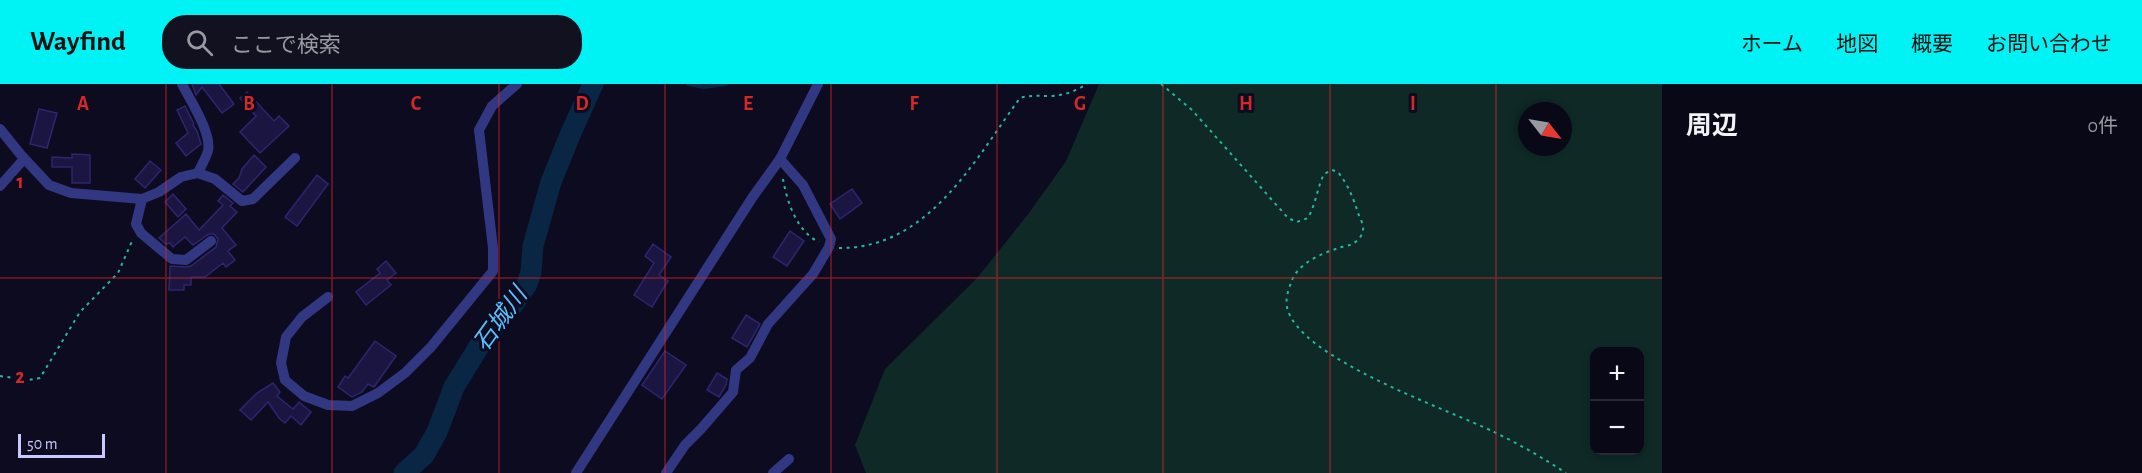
<!DOCTYPE html>
<html lang="ja">
<meta charset="utf-8">
<style>
:root{--surface:#090817;--page:#121120;--text:#f1f3f6;--muted:#999aa1;--line:#292936;--accent:#00f3f4}
body{margin:0;font-family:"Alegreya Sans","Noto Sans JP",sans-serif;background:var(--page);color:var(--text)}
.controls{position:absolute;right:18px;bottom:18px;display:grid;overflow:hidden;border-radius:12px;box-shadow:0 3px 9px #0003}
.controls button{width:54px;height:54px;display:grid;place-items:center;padding:0;border:0;border-bottom:2px solid var(--line);background:var(--surface);color:var(--text);font:30px sans-serif}
.compass{position:absolute;left:1518px;top:18px;width:54px;height:54px;border-radius:50%;background:var(--surface);box-shadow:0 3px 9px #0003;rotate:121deg}
.scale{position:absolute;left:18px;bottom:15px;width:87px;box-sizing:border-box;padding-left:6px;border:3px solid #cac9ff;border-top:0;font-size:16px;line-height:21px;white-space:nowrap;color:#cac9ff;-webkit-text-stroke:4px #0c0b1f;paint-order:stroke}
.list{margin:0;padding:0;list-style:none}
h2{display:flex;justify-content:space-between;align-items:center;height:78px;margin:0;padding:0 24px;font-size:26px}
h2 small{font-size:20px;font-weight:400;color:var(--muted)}
.icon{flex:none;width:33px;height:33px;fill:none;stroke:currentColor;stroke-width:2;stroke-linecap:round;stroke-linejoin:round}
.map{position:relative;flex:none;width:1662px;height:389px;overflow:hidden}
header{display:flex;align-items:center;gap:36px;box-sizing:border-box;height:84px;padding:0 30px;background:var(--accent);color:#111}
header strong{font-size:28px}
nav{display:flex;gap:33px;margin-inline-start:auto;font-size:21px}
.search{width:420px;height:54px;background:var(--page);display:flex;align-items:center;gap:15px;box-sizing:border-box;padding:0 21px;border-radius:24px;color:var(--muted);font-size:22px}
main{display:flex}
aside{flex:1;background:var(--surface)}
.map>svg:first-child{display:block}
</style>
<header>
<strong>Wayfind</strong>
<div class="search"><svg class="icon" aria-label="search" viewBox="0 0 24 24"><circle cx="10" cy="10" r="6"/><path d="M15 15l6 6"/></svg>ここで検索</div>
<nav><a>ホーム</a><a>地図</a><a>概要</a><a>お問い合わせ</a></nav>
</header>
<main>
<div class="map">
<svg width="1662" height="389" viewBox="0 0 1662 389">
<rect width="100%" height="100%" fill="#0c0b1f"/>
<path fill="#0e2926" fill-rule="evenodd" d="M 1099,0 L 1662,0 L 1662,389 L 866,389 L 855,361 L 885,285 L 978,193 L 1029,129 L 1066,77 ZM 1527,27 L 1563,27 L 1563,63 L 1527,63 ZM 1594,268 L 1640,268 L 1640,366 L 1594,366 Z"/>
<g fill="none" stroke-linecap="round" stroke-linejoin="round">
<path stroke="#092645" stroke-width="4" d="M 688,0 L 704,3 L 726,0"/>
<path stroke="#092645" stroke-width="21" d="M 404,389 L 424,371 L 437,348 L 454,303 L 483,256 L 513,221 L 527,200 L 531,188 L 533,162 L 551,98 L 570,51 L 593,0"/>
</g>
<g fill="#1a1641" stroke="#2d266f" stroke-width="1.5">
<path d="M 192,0 L 219,0 L 234,20 L 222,29 L 202,3 L 196,11 Z"/>
<path d="M 247,8 L 274,37 L 279,32 L 289,42 L 260,69 L 240,48 L 256,32 L 240,14 Z"/>
<path d="M 185,22 L 194,40 L 193,41 L 197,47 L 201,60 L 186,72 L 176,59 L 188,49 L 177,26 Z"/>
<path d="M 39,25 L 57,29 L 47,64 L 30,60 Z"/>
<path d="M 72,70 L 90,71 L 90,99 L 72,99 L 72,83 L 52,83 L 52,73 L 72,74 Z"/>
<path d="M 254,71 L 266,83 L 243,108 L 233,100 L 239,94 L 242,85 Z"/>
<path d="M 150,77 L 161,86 L 145,104 L 135,95 Z"/>
<path d="M 317,91 L 328,100 L 297,142 L 285,133 Z"/>
<path d="M 852,105 L 862,119 L 840,135 L 830,120 Z"/>
<path d="M 173,110 L 186,125 L 178,133 L 165,118 Z"/>
<path d="M 223,111 L 233,119 L 230,122 L 237,128 L 222,144 L 236,161 L 228,167 L 235,176 L 226,183 L 223,179 L 205,193 L 191,193 L 191,201 L 184,201 L 184,206 L 169,206 L 170,182 L 185,183 L 191,182 L 216,163 L 218,155 L 214,150 L 209,150 L 193,161 L 185,153 L 173,163 L 170,159 L 166,160 L 159,154 L 186,130 L 199,146 L 223,121 L 218,117 Z"/>
<path d="M 790,147 L 804,157 L 787,182 L 773,173 Z"/>
<path d="M 653,160 L 671,173 L 659,191 L 668,197 L 652,223 L 634,211 L 654,179 L 645,172 Z"/>
<path d="M 386,177 L 396,189 L 387,196 L 391,201 L 366,221 L 356,208 L 380,189 L 377,185 Z"/>
<path d="M 746,231 L 760,240 L 747,263 L 732,254 Z"/>
<path d="M 375,257 L 396,272 L 374,303 L 368,300 L 362,308 L 352,313 L 338,303 L 345,292 L 348,294 Z"/>
<path d="M 665,267 L 686,281 L 662,315 L 642,301 Z"/>
<path d="M 717,289 L 727,295 L 726,301 L 719,313 L 707,306 Z"/>
<path d="M 273,299 L 280,308 L 277,312 L 293,325 L 299,318 L 311,328 L 301,341 L 291,332 L 285,339 L 279,334 L 268,318 L 251,336 L 240,326 L 257,309 Z"/>
</g>
<g fill="none" stroke-linecap="round" stroke-linejoin="round">
<g stroke="#25b7a0" stroke-width="2" stroke-dasharray="3 4.5" stroke-linecap="butt">
<path d="M 1161,0 L 1192,26 L 1288,134 L 1297,138 L 1308,134 C 1316,120 1317,104 1324,90 L 1332,86 L 1338,88 C 1348,101 1353,113 1358,129 C 1360,134 1364,141 1363,146 C 1363,151 1357,158 1352,160 C 1349,162 1343,162 1339,164 C 1322,169 1299,179 1292,196 C 1289,204 1285,215 1287,223 C 1297,274 1450,326 1494,348 C 1519,360 1543,374 1566,389"/>
<path d="M 783,95 C 787,118 797,148 819,158"/>
<path d="M 839,164 C 928,165 974,77 1020,14 C 1030,11 1038,12 1049,12 C 1063,12 1076,7 1087,0"/>
<path d="M 0,292 L 28,296 L 40,294 L 80,228 L 118,189 L 133,155"/>
</g>
<g stroke="#323782" stroke-width="10">
<path d="M 182,0 C 190,16 212,49 208,67 C 206,74 201,82 198,89"/>
<path d="M 0,45 L 21,71 L 49,101 L 71,109 L 142,115 L 159,108 L 181,93 L 198,89 L 215,95 L 242,117 L 253,115 L 295,74"/>
<path d="M 0,102 L 24,75"/>
<path d="M 142,115 L 136,140 L 141,149 L 172,175 L 186,176 L 211,157"/>
<path d="M 328,213 L 302,233 L 286,253 L 281,279 L 285,296 L 304,312 L 328,321 L 352,322 L 378,309 L 405,289 L 431,263 L 493,187 L 493,164 L 479,46 L 492,22 L 517,0"/>
<path d="M 576,389 L 752,114 L 780,75 L 818,0"/>
<path d="M 666,389 L 685,361 L 701,345 L 733,308 L 736,286 L 750,274 L 768,240 L 813,190 L 829,163 L 831,155 L 803,101 L 780,75"/>
<path d="M 773,389 L 789,375"/>
</g>
</g>
<path fill="none" stroke="#d62828" stroke-width="1.5" stroke-opacity="0.55" d="M 166,0 L 166,389M 332,0 L 332,389M 499,0 L 499,389M 665,0 L 665,389M 831,0 L 831,389M 997,0 L 997,389M 1163,0 L 1163,389M 1330,0 L 1330,389M 1496,0 L 1496,389M 0,194 L 1662,194"/>
<g text-anchor="middle" stroke-width="6" stroke-linejoin="round" paint-order="stroke">
<g font-size="24" font-style="italic" fill="#57c2ff" stroke="#0c0b1f">
<text transform="translate(500 235) rotate(-54)" y="8">石城川</text>
</g>
</g>
<g font-size="20" text-anchor="middle" font-weight="bold" fill="#d62828" stroke="#0c0b1f" stroke-width="6" stroke-linejoin="round" paint-order="stroke">
<text x="83" y="26">A</text>
<text x="249" y="26">B</text>
<text x="416" y="26">C</text>
<text x="582" y="26">D</text>
<text x="748" y="26">E</text>
<text x="914" y="26">F</text>
<text x="1080" y="26">G</text>
<text x="1246" y="26">H</text>
<text x="1413" y="26">I</text>
<text x="20" y="104">1</text>
<text x="20" y="299">2</text>
</g>
</svg>
<div class="controls">
<button>+</button>
<button>−</button>
</div>
<svg class="compass" viewBox="-18 -18 36 36"><path d="M0-13l5 13h-10z" fill="#e53935"/><path d="M0 13l5-13h-10z" fill="#999aa1"/></svg>
<div class="scale">50 m</div>
</div>
<aside>
<h2>周辺<small>0件</small></h2>
<ul class="list">
</ul>
</aside>
</main>
